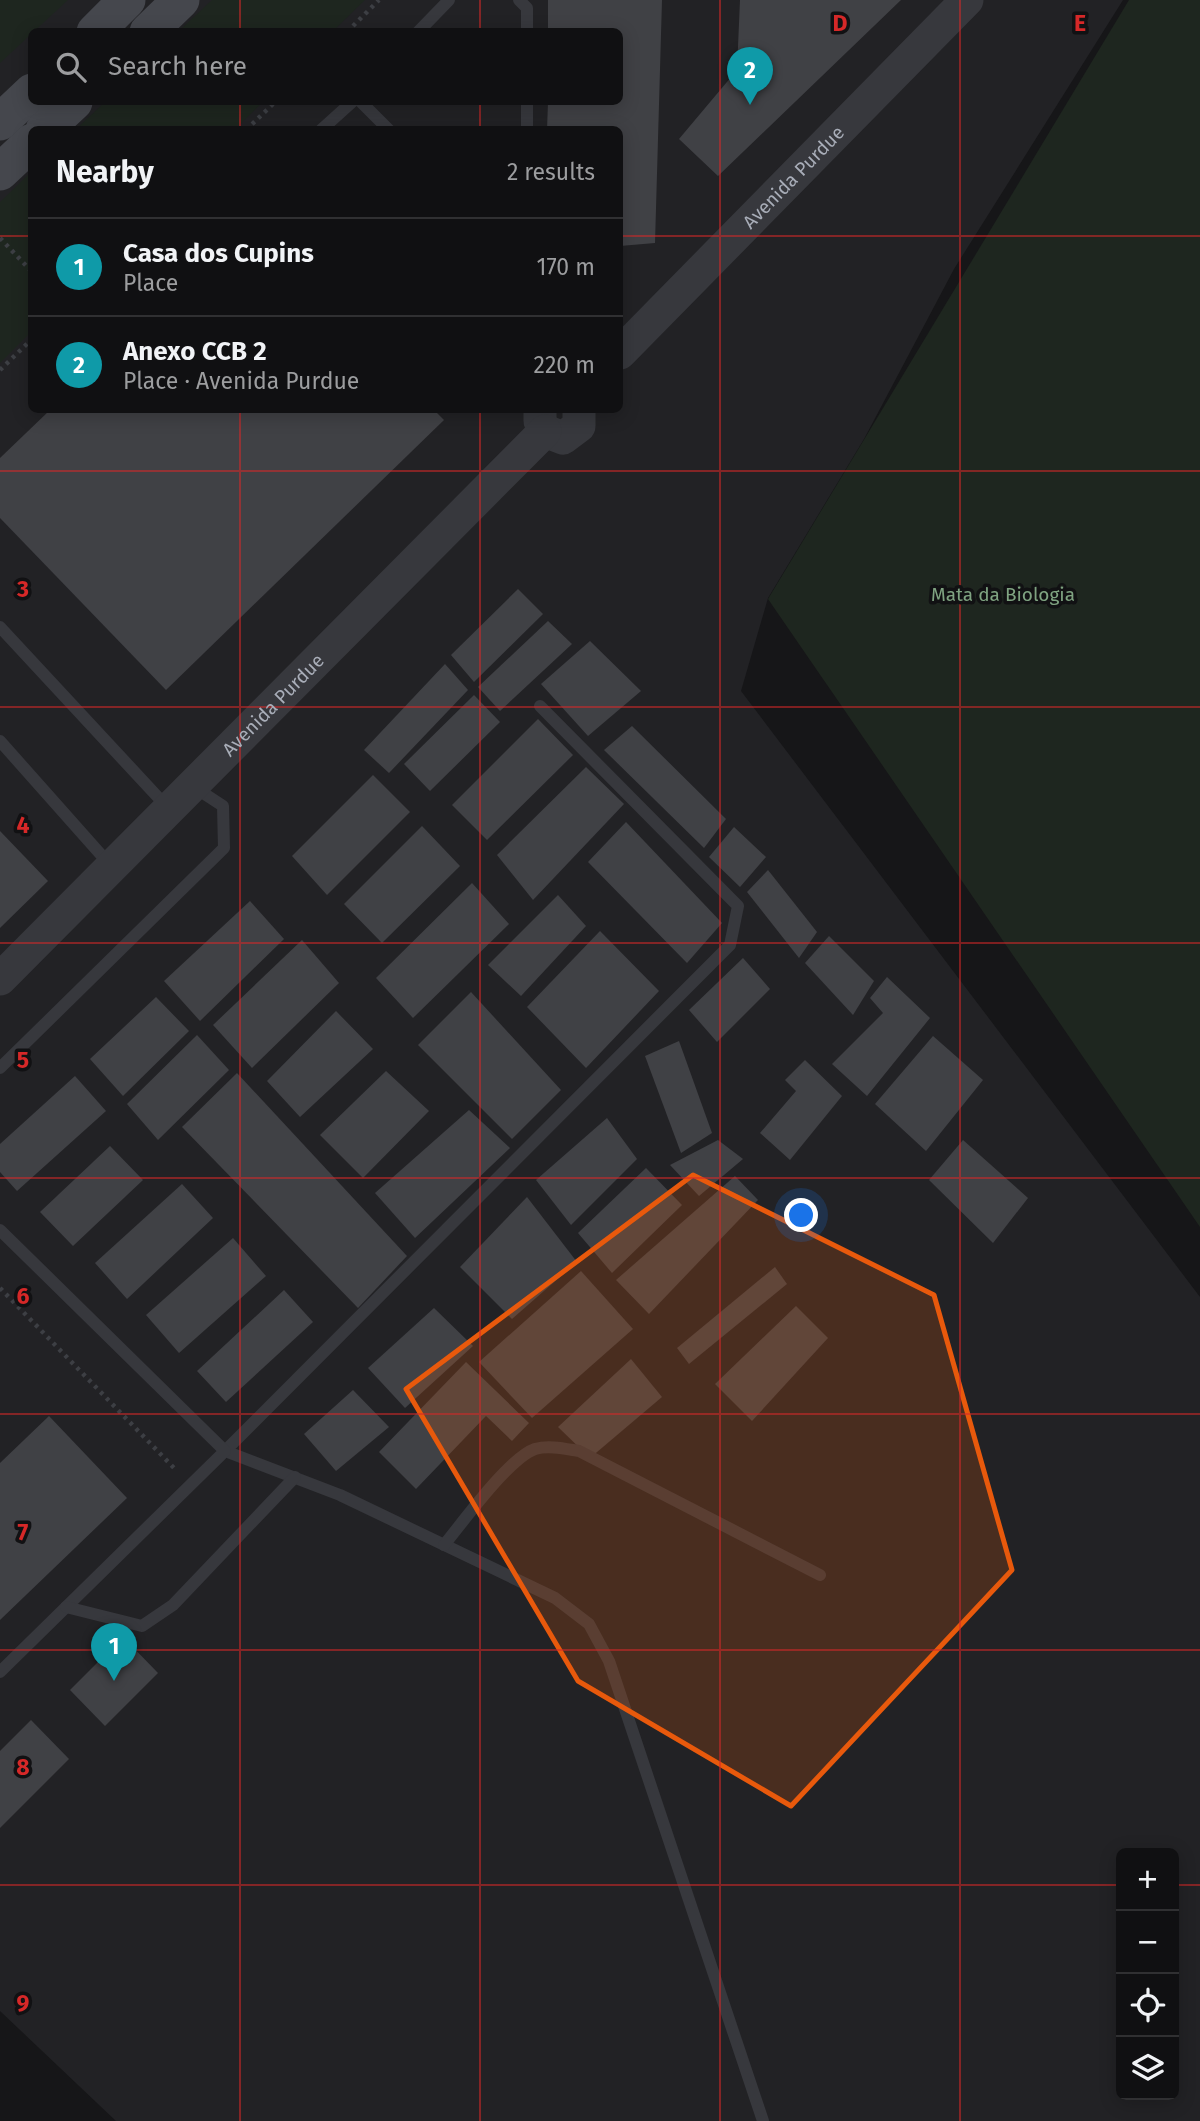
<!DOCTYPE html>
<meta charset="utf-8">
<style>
:root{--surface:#101012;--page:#1e1e20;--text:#f1f3f6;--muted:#9c9d9f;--line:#303032;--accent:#8c9099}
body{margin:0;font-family:"Fira Sans",sans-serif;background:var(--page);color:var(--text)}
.controls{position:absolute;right:21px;bottom:21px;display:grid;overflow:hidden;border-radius:10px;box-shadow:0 4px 18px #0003}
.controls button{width:63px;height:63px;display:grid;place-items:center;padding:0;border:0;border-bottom:2px solid var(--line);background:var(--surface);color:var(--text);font:35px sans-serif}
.you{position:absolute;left:802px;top:1216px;width:24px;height:24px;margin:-18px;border:5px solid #fff;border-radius:50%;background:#1a73e8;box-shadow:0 0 0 10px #1a73e833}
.badge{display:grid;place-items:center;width:46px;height:46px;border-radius:50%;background:var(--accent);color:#fff;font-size:23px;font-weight:700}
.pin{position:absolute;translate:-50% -58px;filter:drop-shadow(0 2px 4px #0008)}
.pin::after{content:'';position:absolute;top:37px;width:24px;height:21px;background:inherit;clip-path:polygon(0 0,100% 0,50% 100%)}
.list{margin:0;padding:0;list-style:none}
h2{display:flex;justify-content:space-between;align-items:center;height:91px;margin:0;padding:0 28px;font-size:30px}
h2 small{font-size:23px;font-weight:400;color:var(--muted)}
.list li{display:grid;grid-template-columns:46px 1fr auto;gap:21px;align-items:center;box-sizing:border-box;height:98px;padding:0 28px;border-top:2px solid var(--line)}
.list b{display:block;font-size:26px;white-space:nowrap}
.list p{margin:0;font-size:23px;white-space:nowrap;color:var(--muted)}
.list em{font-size:23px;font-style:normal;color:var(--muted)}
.icon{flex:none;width:38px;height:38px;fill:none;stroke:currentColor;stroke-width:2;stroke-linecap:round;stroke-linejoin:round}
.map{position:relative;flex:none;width:1200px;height:2121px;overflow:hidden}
.search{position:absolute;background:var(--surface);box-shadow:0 4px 18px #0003;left:28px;top:28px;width:595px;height:77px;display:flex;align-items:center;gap:18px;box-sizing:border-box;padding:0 24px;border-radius:10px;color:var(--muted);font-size:26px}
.panel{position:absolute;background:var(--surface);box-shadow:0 4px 18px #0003;left:28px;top:126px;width:595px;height:287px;border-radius:10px}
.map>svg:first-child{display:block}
</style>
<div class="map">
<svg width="1200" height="2121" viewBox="0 0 1200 2121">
<rect width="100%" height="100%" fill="#161618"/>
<path fill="#222225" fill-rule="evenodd" d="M 0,0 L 1123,0 L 954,269 L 864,439 L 768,598 L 741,691 L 1200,1297 L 1200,2121 L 116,2121 L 0,2011 ZM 32,32 L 620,32 L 620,102 L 32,102 ZM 32,130 L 620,130 L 620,410 L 32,410 ZM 1121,1853 L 1174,1853 L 1174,2095 L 1121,2095 Z"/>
<g fill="#1e261f">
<path d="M 0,0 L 68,0 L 0,63 Z"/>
<path d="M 212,0 L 365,0 L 333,31 L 179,31 Z"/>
<path d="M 1129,0 L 1200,0 L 1200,1227 L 768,599 Z"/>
<path d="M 105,102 L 263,102 L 235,129 L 76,129 Z"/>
<path d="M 31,172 L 31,332 L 0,363 L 0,202 Z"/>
</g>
<g fill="#404145">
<path d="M 548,0 L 662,0 L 655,243 L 620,246 L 620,130 L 547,130 L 548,102 L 620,102 L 620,32 L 548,32 Z"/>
<path d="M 740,0 L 901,0 L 718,176 L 679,139 L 737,70 Z"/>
<path d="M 50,410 L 434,410 L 444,420 L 166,690 L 0,518 L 0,458 Z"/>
<path d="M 518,589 L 543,614 L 474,682 L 451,655 Z"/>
<path d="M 548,621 L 572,644 L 500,711 L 478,687 Z"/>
<path d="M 590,641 L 641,691 L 588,736 L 541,684 Z"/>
<path d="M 445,664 L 468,690 L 389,773 L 364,750 Z"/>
<path d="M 474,695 L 500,722 L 430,791 L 404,764 Z"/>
<path d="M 538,719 L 573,755 L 487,840 L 452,805 Z"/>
<path d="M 632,726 L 726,819 L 704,848 L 604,750 Z"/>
<path d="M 586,767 L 624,804 L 533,900 L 497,855 Z"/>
<path d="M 373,775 L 410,812 L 327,895 L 292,856 Z"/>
<path d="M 626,822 L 722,923 L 687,963 L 588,862 Z"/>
<path d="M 422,826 L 460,866 L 382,943 L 344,904 Z"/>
<path d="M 734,827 L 766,857 L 740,887 L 709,857 Z"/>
<path d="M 0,831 L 48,881 L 0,928 Z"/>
<path d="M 768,870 L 817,932 L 799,958 L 747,892 Z"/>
<path d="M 472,883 L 509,924 L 413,1018 L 376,978 Z"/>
<path d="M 558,895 L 586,926 L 521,996 L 488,965 Z"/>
<path d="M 250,901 L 284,939 L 200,1021 L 164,981 Z"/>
<path d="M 600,931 L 659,991 L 586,1068 L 527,1007 Z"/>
<path d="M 829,936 L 874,981 L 853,1015 L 805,963 Z"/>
<path d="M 302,940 L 339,983 L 252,1068 L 213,1025 Z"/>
<path d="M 743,958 L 770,989 L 717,1042 L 689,1010 Z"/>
<path d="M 887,977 L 930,1018 L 867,1096 L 832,1064 L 883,1013 L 870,998 Z"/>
<path d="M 471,992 L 561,1090 L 512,1139 L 418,1045 Z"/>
<path d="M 156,997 L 189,1031 L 123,1096 L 90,1059 Z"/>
<path d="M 336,1011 L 373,1049 L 300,1117 L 267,1081 Z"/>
<path d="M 197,1035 L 229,1070 L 158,1140 L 127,1104 Z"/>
<path d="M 933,1036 L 983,1080 L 926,1151 L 875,1104 Z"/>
<path d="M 679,1041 L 712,1133 L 681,1153 L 645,1056 Z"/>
<path d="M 805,1060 L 842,1096 L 790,1160 L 760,1133 L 796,1091 L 785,1080 Z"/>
<path d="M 386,1071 L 429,1111 L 363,1178 L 320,1135 Z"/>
<path d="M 237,1073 L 407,1256 L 358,1308 L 182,1127 Z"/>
<path d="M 75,1076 L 106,1111 L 17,1191 L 0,1172 L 0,1144 Z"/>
<path d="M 469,1110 L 510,1148 L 415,1238 L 375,1193 Z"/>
<path d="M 607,1118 L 637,1159 L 571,1225 L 536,1180 Z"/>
<path d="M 718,1140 L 743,1159 L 699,1196 L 670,1165 Z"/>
<path d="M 963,1140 L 1028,1198 L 993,1243 L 929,1180 Z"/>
<path d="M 110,1146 L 143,1180 L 73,1246 L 40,1212 Z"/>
<path d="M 646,1168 L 682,1205 L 612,1273 L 578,1233 Z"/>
<path d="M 735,1176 L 758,1200 L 649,1314 L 616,1280 Z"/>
<path d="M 182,1184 L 213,1218 L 127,1299 L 95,1263 Z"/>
<path d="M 527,1197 L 577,1262 L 512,1319 L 460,1267 Z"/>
<path d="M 233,1238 L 266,1276 L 179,1353 L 146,1315 Z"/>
<path d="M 775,1267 L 787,1284 L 689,1364 L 677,1348 Z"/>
<path d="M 581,1271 L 633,1329 L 532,1418 L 479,1362 Z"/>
<path d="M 284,1290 L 313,1322 L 226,1402 L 197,1371 Z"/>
<path d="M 796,1306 L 828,1338 L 752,1421 L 715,1384 Z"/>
<path d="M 434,1308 L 473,1346 L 405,1408 L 368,1368 Z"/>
<path d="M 631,1359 L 662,1397 L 590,1458 L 558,1427 Z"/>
<path d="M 466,1362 L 529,1423 L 512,1441 L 486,1416 L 416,1489 L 379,1452 Z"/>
<path d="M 353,1390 L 389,1427 L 336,1471 L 304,1434 Z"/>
<path d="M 49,1416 L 127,1498 L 0,1620 L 0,1463 Z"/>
<path d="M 123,1637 L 158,1673 L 105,1726 L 70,1690 Z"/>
<path d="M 31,1720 L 69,1759 L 0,1828 L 0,1751 Z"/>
</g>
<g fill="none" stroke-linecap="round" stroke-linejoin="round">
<g stroke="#3d3f44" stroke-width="4.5" stroke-dasharray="3.5 5" stroke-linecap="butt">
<path d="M 347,32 L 379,0"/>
<path d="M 246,130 L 275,102"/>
<path d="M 0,238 L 32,272"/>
<path d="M 0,370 L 32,339"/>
<path d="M 0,1288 L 175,1469"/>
</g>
<g stroke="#37383d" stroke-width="12">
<path d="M 519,0 L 527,8 L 527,32"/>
<path d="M 418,32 L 449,0"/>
<path d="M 361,102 L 389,130"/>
<path d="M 527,102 L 527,130"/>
<path d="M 321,130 L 352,102"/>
<path d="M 0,627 L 168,808"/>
<path d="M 540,706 L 738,906 L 730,945 L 225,1451 L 340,1495 L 555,1598 L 589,1624 L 609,1661 L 763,2121"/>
<path d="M 0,741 L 111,866"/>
<path d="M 0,1068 L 224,848 L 223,806 L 194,787"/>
<path d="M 0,1230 L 225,1451 L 0,1672"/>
<path d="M 444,1545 C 463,1522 509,1458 535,1449 C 549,1445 566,1449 579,1451 L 820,1575"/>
<path d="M 66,1607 L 142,1626 L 173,1605 L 295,1477"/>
</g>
<g stroke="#37383d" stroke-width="33">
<path id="s1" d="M 620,353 L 967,0"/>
<path d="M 540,412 L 540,421 L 545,431 L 563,438 L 579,426 L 579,410"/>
<path id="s2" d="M 0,979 L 545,431"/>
</g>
<g stroke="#45474d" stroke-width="37">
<path d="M 95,32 L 127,0"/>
<path d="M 148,32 L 181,0"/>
<path d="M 0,122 L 32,92"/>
<path d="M 44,130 L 74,102"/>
<path d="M 0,172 L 32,142"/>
</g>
</g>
<path fill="#e8590c" fill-opacity="0.2" stroke="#e8590c" stroke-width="5" stroke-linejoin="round" d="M 693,1175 L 934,1295 L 1012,1570 L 791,1806 L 578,1681 L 406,1389 Z"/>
<path fill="none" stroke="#d62828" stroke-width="2" stroke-opacity="0.55" d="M 240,0 L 240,32M 480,0 L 480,32M 720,0 L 720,2121M 960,0 L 960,2121M 240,102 L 240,130M 480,102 L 480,130M 0,236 L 32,236M 620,236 L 1200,236M 240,410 L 240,2121M 480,410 L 480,2121M 0,471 L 1200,471M 0,707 L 1200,707M 0,943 L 1200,943M 0,1178 L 1200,1178M 0,1414 L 1200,1414M 0,1650 L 1200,1650M 0,1885 L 1121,1885M 1174,1885 L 1200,1885"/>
<g text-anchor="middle" stroke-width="7" stroke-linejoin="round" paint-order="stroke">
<g font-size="19" fill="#a8adb8" stroke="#111113">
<text dy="7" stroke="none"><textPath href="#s1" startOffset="247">Avenida Purdue</textPath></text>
<text dy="7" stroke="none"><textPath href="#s2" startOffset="387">Avenida Purdue</textPath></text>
</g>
<g font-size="19" fill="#7fa381" stroke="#111113">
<text x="1003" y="601">Mata da Biologia</text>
</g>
</g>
<g font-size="23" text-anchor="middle" font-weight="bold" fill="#d62828" stroke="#111113" stroke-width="7" stroke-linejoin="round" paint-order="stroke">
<text x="840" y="31">D</text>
<text x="1080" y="31">E</text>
<text x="23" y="597">3</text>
<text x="23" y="833">4</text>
<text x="23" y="1068">5</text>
<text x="23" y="1304">6</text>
<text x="23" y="1540">7</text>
<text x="23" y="1775">8</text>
<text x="23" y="2011">9</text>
</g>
</svg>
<div class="controls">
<button>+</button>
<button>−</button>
<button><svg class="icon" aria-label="locate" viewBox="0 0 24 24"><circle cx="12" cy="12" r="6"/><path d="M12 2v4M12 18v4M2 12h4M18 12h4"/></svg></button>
<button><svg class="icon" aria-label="layers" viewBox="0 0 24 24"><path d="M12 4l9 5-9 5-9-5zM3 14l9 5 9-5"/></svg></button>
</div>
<div class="you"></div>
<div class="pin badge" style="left:114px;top:1681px;background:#0f9aa8">1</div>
<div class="pin badge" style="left:750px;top:105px;background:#0f9aa8">2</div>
<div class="search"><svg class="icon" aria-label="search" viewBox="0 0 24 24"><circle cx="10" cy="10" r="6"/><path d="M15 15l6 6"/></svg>Search here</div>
<section class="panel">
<h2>Nearby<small>2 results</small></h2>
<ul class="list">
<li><span class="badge" style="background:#0f9aa8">1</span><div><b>Casa dos Cupins</b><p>Place</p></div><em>170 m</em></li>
<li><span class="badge" style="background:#0f9aa8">2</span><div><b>Anexo CCB 2</b><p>Place · Avenida Purdue</p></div><em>220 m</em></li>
</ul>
</section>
</div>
